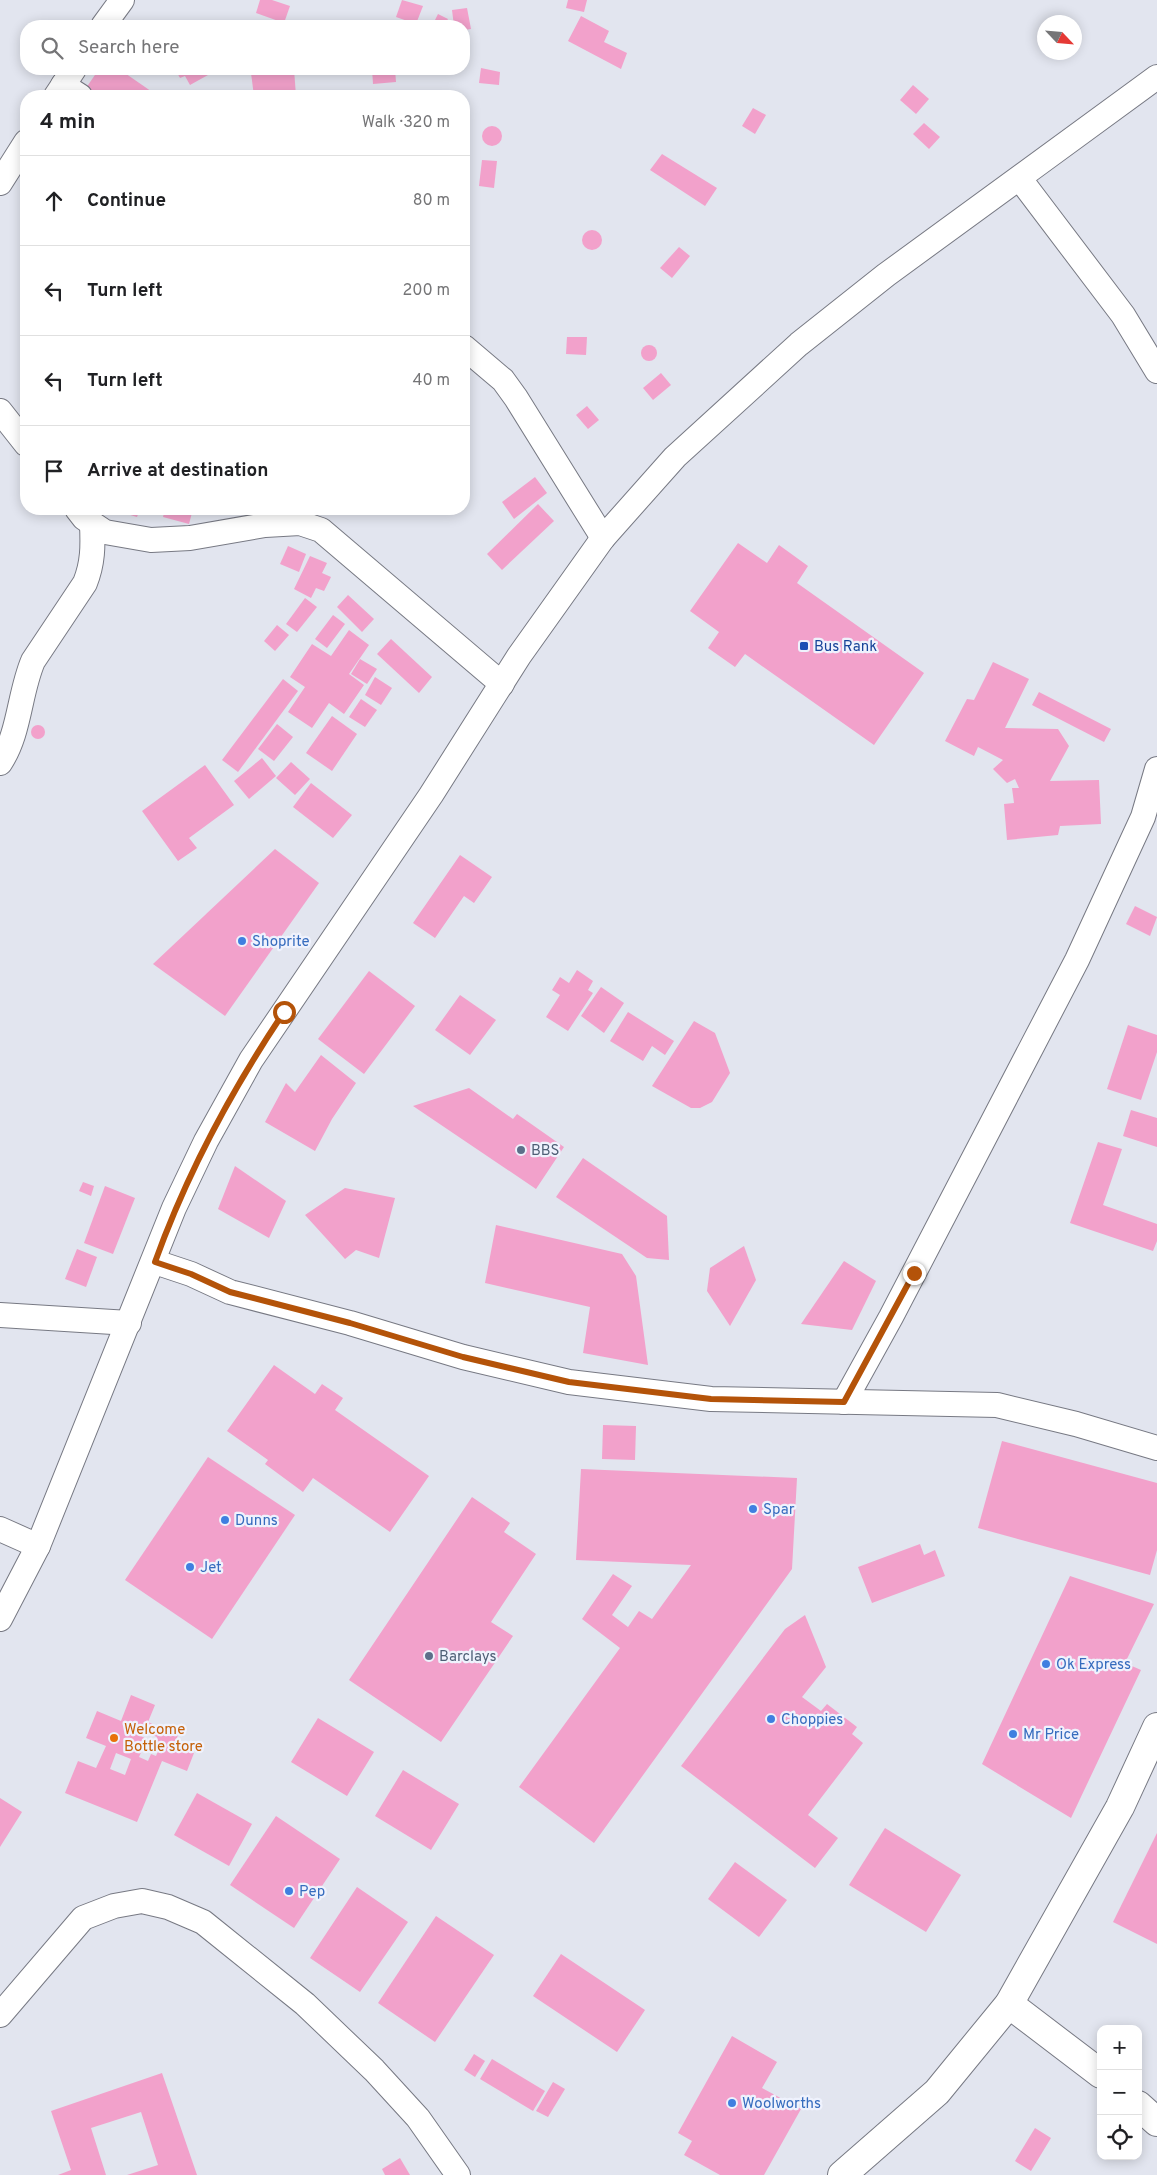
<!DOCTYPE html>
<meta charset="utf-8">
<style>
:root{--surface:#fff;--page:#f2f2f2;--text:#202124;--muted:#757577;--line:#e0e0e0}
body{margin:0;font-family:Overpass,sans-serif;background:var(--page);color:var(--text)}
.controls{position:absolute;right:15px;bottom:15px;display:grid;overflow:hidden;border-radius:10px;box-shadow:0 2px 12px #0003}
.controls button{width:45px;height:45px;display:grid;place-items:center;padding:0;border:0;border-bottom:1px solid var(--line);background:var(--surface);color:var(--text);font:25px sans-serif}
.compass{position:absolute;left:1037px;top:15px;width:45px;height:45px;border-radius:50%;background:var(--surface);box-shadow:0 2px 12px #0003;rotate:116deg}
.stop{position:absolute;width:15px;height:15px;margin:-11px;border:4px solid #b45309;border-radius:50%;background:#fff}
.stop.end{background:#b45309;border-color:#fff;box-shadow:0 1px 5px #0008}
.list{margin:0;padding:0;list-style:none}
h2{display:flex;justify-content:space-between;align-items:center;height:65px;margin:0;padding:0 20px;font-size:21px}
h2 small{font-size:16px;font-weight:400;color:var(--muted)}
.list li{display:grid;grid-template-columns:32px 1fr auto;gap:15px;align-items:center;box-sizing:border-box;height:90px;padding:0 20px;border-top:1px solid var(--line)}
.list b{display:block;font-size:19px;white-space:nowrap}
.list em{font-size:16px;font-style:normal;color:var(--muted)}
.icon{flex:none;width:28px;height:28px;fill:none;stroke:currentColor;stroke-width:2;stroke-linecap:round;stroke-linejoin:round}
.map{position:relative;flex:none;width:1157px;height:2175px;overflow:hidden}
.search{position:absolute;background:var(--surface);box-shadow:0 2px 12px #0003;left:20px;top:20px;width:450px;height:55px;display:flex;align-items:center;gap:12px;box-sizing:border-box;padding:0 18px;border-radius:20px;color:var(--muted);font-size:19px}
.panel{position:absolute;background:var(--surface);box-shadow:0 2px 12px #0003;left:20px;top:90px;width:450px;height:425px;border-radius:20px}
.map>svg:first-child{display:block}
</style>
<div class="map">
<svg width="1157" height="2175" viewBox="0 0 1157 2175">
<rect width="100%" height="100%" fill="#e2e5ef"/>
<g fill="#f2a1cb" fill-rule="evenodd">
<path d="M 260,0 L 272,0 L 290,6 L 284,23 L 256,13 Z"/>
<path d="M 402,0 L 423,6 L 416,24 L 396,17 Z"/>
<path d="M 568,0 L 587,0 L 584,12 L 566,8 Z"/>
<path d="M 467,8 L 471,29 L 464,30 L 464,26 L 454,26 L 452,10 Z"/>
<path d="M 438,14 L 448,19 L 444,26 L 432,26 Z"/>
<path d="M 581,16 L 609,31 L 604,42 L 627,53 L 621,69 L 568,41 Z"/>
<path d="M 481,68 L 500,72 L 499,85 L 479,83 Z"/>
<path d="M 99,69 L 119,69 L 158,96 L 92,96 L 84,91 Z"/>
<path d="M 175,69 L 216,69 L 217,70 L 190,85 L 185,76 L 180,78 Z"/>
<path d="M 294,69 L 296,96 L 254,96 L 251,73 Z"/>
<path d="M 372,69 L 395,69 L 396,82 L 373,84 Z"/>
<path d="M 913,85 L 929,99 L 916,114 L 900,100 Z"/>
<path d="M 753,108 L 766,115 L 755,134 L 742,126 Z"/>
<path d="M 924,123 L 940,137 L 929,149 L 913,134 Z"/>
<circle cx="492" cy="136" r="10"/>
<path d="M 662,154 L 717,188 L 705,206 L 650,170 Z"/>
<path d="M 482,160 L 497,161 L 494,188 L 479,186 Z"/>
<circle cx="592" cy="240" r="10"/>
<path d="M 679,247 L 690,256 L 672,278 L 660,268 Z"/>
<path d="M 567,337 L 587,337 L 586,355 L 566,354 Z"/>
<circle cx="649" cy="353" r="8"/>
<path d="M 661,373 L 671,385 L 653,400 L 643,388 Z"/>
<path d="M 587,406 L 599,420 L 588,429 L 576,415 Z"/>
<path d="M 535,477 L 547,493 L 514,519 L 502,502 Z"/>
<path d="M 538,504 L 554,521 L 502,570 L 487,554 Z"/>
<path d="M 118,509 L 140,509 L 137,517 L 117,511 Z"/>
<path d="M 165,509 L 193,509 L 189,524 L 163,517 Z"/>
<path d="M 738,543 L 767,563 L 779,545 L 808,566 L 797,583 L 924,673 L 874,745 L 745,654 L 735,667 L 708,648 L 719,632 L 690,611 Z"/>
<path d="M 288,546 L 306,554 L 299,572 L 280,564 Z"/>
<path d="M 310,556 L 327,563 L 322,573 L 331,577 L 324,591 L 316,588 L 311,598 L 294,589 Z"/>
<path d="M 348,595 L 374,619 L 362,632 L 337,607 Z"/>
<path d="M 305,598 L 317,607 L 297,632 L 286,624 Z"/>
<path d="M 333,615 L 345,624 L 327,648 L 315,639 Z"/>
<path d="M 277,625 L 289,635 L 275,651 L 264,641 Z"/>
<path d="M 349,630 L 369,645 L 349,674 L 364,685 L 344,714 L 329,703 L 312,728 L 288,712 L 305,687 L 290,677 L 312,644 L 331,656 Z"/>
<path d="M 391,639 L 432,677 L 419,693 L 377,654 Z"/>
<path d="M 360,659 L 377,669 L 367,684 L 351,674 Z"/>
<path d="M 993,662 L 1029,679 L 1005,728 L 1058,729 L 1069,746 L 1050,781 L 1099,780 L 1101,824 L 1060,826 L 1058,835 L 1007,840 L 1004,804 L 1014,803 L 1012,788 L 1019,788 L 1015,779 L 1007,783 L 993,769 L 1003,760 L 978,747 L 974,756 L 945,741 L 967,699 L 974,700 Z"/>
<path d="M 375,677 L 392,688 L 381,705 L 365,695 Z"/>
<path d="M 283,679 L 298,691 L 238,772 L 222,760 Z"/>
<path d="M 1039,692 L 1111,729 L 1104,742 L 1032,705 Z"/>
<path d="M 361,699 L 377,710 L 365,727 L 349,717 Z"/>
<path d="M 332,716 L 357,734 L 332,771 L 306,753 Z"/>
<path d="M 277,724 L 293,737 L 274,761 L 258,749 Z"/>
<circle cx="38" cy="732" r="7"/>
<path d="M 262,758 L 276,776 L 249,799 L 234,781 Z"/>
<path d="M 291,762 L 310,779 L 295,795 L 276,778 Z"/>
<path d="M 205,765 L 234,805 L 189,838 L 197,848 L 178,861 L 142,811 Z"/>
<path d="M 311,783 L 352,815 L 333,838 L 293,807 Z"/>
<path d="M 275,849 L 319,883 L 225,1016 L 153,964 Z"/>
<path d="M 460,855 L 492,877 L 474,903 L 464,896 L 435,938 L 413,923 Z"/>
<path d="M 1135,906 L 1157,917 L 1150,936 L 1126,924 Z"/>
<path d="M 577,970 L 593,981 L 588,990 L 593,993 L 568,1031 L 546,1017 L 560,995 L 552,990 L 560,977 L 569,983 Z"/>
<path d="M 369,971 L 415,1006 L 364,1074 L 318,1039 Z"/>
<path d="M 601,987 L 624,1003 L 604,1033 L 581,1016 Z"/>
<path d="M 460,995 L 496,1020 L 470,1055 L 435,1030 Z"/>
<path d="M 628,1012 L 674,1041 L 665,1055 L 652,1046 L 643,1061 L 610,1041 Z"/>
<path d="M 694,1021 L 715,1033 L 730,1073 L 712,1102 L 700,1108 L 691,1108 L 652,1086 Z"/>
<path d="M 1128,1025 L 1157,1035 L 1157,1052 L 1141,1100 L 1107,1089 Z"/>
<path d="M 321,1055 L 356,1083 L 332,1119 L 315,1151 L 265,1122 L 286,1083 L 295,1092 Z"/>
<path d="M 469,1088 L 513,1119 L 517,1114 L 564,1147 L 536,1189 L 413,1106 Z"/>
<path d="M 1131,1110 L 1157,1118 L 1157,1147 L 1123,1136 Z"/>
<path d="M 1098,1142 L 1122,1149 L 1103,1205 L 1157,1224 L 1157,1241 L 1153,1251 L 1070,1223 Z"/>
<path d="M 583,1158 L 667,1216 L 669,1260 L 647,1258 L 556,1197 Z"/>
<path d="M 235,1166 L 286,1201 L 269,1238 L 218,1209 Z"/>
<path d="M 83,1182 L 94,1186 L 91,1196 L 79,1191 Z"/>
<path d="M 105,1186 L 135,1198 L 113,1254 L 84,1243 Z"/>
<path d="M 345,1188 L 395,1198 L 379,1258 L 356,1250 L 345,1259 L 305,1215 Z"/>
<path d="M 496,1225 L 622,1254 L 636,1276 L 648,1365 L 583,1353 L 590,1307 L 485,1283 Z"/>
<path d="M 744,1246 L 756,1280 L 730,1326 L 707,1291 L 710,1268 Z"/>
<path d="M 77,1249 L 97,1257 L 86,1287 L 65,1279 Z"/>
<path d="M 844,1261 L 876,1281 L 852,1330 L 801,1324 Z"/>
<path d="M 274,1365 L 315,1394 L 322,1384 L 343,1398 L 335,1410 L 429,1476 L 390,1532 L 313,1478 L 303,1492 L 265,1464 L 268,1460 L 227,1431 Z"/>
<path d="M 603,1425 L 636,1426 L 635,1460 L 602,1459 Z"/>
<path d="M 1002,1441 L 1157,1483 L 1157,1550 L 1150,1575 L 978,1528 Z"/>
<path d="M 208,1457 L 295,1515 L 212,1639 L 125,1580 Z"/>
<path d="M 581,1469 L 797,1478 L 792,1569 L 594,1843 L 519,1787 L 620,1648 L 582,1619 L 613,1574 L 632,1586 L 612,1615 L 628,1627 L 639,1611 L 652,1619 L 691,1565 L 576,1560 Z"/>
<path d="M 472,1497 L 510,1523 L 504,1532 L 536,1554 L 491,1622 L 513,1636 L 441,1742 L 349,1680 Z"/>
<path d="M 920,1544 L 924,1555 L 935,1550 L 945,1576 L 872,1603 L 858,1567 Z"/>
<path d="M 1070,1576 L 1154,1604 L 1125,1663 L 1141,1670 L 1071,1818 L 982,1764 Z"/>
<path d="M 805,1615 L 826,1667 L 802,1697 L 821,1711 L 827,1704 L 857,1727 L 852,1734 L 863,1743 L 808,1815 L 838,1838 L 815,1868 L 681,1766 L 785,1629 Z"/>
<path d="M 131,1695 L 155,1705 L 148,1722 L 178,1735 L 174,1745 L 194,1753 L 187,1771 L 162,1761 L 137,1822 L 65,1793 L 78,1761 L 96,1768 L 106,1746 L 86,1738 L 97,1711 L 121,1721 ZM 132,1726 L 157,1737 L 152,1748 L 158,1751 L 156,1756 L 151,1754 L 148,1761 L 139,1757 L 147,1739 L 129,1731 ZM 116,1753 L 131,1759 L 125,1775 L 110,1769 Z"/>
<path d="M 318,1718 L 374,1752 L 347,1796 L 291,1762 Z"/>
<path d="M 403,1770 L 459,1804 L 431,1850 L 375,1816 Z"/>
<path d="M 197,1793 L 252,1824 L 229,1866 L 174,1835 Z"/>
<path d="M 0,1798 L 22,1812 L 0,1847 Z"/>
<path d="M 276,1816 L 340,1859 L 294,1928 L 230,1885 Z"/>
<path d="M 885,1828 L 961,1875 L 926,1932 L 849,1885 Z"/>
<path d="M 1157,1833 L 1157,1944 L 1113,1922 Z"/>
<path d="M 735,1862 L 787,1900 L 759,1937 L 708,1899 Z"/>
<path d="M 357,1887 L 408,1922 L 360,1992 L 310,1958 Z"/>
<path d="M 436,1916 L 494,1955 L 435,2042 L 378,2003 Z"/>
<path d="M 561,1954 L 645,2010 L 617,2052 L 533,1996 Z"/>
<path d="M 732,2036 L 777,2062 L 762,2088 L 801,2109 L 764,2175 L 720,2175 L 684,2155 L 692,2141 L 678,2133 Z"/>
<path d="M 474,2054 L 485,2061 L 475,2077 L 464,2070 Z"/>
<path d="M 492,2059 L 545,2091 L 533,2111 L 480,2079 Z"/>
<path d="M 162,2073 L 197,2175 L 127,2175 L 158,2165 L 141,2112 L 91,2128 L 106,2175 L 58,2175 L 71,2170 L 51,2111 Z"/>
<path d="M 553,2082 L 565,2089 L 548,2117 L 536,2111 Z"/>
<path d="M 1035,2128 L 1051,2138 L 1031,2171 L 1015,2161 Z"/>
<path d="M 400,2158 L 410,2175 L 385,2175 L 382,2169 Z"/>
</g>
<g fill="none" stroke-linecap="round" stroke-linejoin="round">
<g stroke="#777983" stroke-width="26">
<g id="street">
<path d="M 103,26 L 122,0"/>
<path d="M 63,85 L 80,96"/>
<path d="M 56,96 L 74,69"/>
<path d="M 1020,179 L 1123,315 L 1157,371"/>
<path d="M 0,183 L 26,142"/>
<path d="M 464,347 L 503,380 L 516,398 L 603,538"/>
<path d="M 0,411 L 26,444"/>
<path d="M 77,509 L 84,518 L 105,532 L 151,540 L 190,538 L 265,525 L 300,523 L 321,530 L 502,684"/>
<path d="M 0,763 C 20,733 19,694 33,661 L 85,583 C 93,563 93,546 92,525"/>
<path d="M 155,1262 L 191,1274 L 230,1292 L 350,1323 L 463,1357 L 569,1382 L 711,1399 L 997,1405 L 1076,1424 L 1157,1448"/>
<path d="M 0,1315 L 129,1323"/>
<path d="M 844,1402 L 891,1317 L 1077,960 L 1143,817 L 1157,769"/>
<path d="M 0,1529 L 38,1546"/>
<path d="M 0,1619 L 38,1546 L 174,1208 L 206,1141 L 251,1060 L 431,795 L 519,656 L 603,538 L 675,457 L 799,344 L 886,275 L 1157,77"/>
<path d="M 0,2015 L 83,1918 L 114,1906 L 142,1901 L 168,1907 L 203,1922 L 305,2004 L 374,2070 L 418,2118 L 458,2175"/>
</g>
</g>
<g stroke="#777983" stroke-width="30">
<g id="secondary">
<path d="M 1009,2004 L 1101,2074"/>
<path d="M 1138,2105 L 1157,2122"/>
</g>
</g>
<g stroke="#777983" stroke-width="30">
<path id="primary" d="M 842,2175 L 937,2092 L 1009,2004 L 1120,1807 L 1157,1727"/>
</g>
<use href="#street" stroke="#fff" stroke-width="24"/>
<use href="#secondary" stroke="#fff" stroke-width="28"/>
<use href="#primary" stroke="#fff" stroke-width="28"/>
</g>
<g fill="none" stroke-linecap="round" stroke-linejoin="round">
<path stroke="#b45309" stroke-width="6" d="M 284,1012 C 231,1091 187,1173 155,1262 L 191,1274 L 230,1292 L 350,1323 L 463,1357 L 569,1382 L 711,1399 L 844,1402 L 914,1273"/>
</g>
<rect fill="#1a4fb4" stroke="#eff2fd" stroke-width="2" x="799" y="641" width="10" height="10" rx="2.5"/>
<g fill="#3f7fe0" stroke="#eff2fd" stroke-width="2">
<circle cx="242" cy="941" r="5"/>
<circle cx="753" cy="1509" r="5"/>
<circle cx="225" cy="1520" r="5"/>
<circle cx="190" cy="1567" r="5"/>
<circle cx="1046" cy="1664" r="5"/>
<circle cx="771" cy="1719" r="5"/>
<circle cx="1013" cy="1734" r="5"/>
<circle cx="289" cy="1891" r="5"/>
<circle cx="732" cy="2103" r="5"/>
</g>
<g fill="#5c6f8a" stroke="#eff2fd" stroke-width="2">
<circle cx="521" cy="1150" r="5"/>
<circle cx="429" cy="1656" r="5"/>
</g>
<circle fill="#e8710a" stroke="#eff2fd" stroke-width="2" cx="114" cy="1738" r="5"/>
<g text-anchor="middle" stroke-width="4.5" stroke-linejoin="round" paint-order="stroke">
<g font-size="15" fill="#164399" stroke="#eff2fd" text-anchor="start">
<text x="814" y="651">Bus Rank</text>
</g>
<g font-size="15" fill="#366cbe" stroke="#eff2fd" text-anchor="start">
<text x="252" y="946">Shoprite</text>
<text x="763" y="1514">Spar</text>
<text x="235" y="1525">Dunns</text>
<text x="200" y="1572">Jet</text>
<text x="1056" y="1669">Ok Express</text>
<text x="781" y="1724">Choppies</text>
<text x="1023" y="1739">Mr Price</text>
<text x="299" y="1896">Pep</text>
<text x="742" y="2108">Woolworths</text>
</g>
<g font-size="15" fill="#4e5e75" stroke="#eff2fd" text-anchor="start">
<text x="531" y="1155">BBS</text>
<text x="439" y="1661">Barclays</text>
</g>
<g font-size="15" fill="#c56008" stroke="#eff2fd" text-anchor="start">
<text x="124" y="1734">Welcome<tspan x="124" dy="17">Bottle store</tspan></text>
</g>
</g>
</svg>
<div class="controls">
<button>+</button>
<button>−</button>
<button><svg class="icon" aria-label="locate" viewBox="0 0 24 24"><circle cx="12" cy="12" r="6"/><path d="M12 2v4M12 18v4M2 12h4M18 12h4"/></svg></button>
</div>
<svg class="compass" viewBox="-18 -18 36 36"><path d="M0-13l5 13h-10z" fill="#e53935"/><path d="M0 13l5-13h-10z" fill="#757577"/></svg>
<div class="stop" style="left:284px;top:1012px"></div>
<div class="stop end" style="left:914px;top:1273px"></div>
<div class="search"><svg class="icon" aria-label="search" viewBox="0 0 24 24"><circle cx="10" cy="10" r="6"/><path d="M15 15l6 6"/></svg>Search here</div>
<section class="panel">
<h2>4 min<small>Walk · 320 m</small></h2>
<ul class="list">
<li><svg class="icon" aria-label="ahead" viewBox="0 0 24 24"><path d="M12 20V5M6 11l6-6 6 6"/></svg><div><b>Continue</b></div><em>80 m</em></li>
<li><svg class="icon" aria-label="left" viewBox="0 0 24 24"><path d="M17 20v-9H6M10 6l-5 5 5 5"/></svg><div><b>Turn left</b></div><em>200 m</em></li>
<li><svg class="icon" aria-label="left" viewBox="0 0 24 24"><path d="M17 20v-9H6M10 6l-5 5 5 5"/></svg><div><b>Turn left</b></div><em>40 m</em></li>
<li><svg class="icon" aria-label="arrive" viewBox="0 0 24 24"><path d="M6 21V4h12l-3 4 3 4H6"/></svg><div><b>Arrive at destination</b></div></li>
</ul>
</section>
</div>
